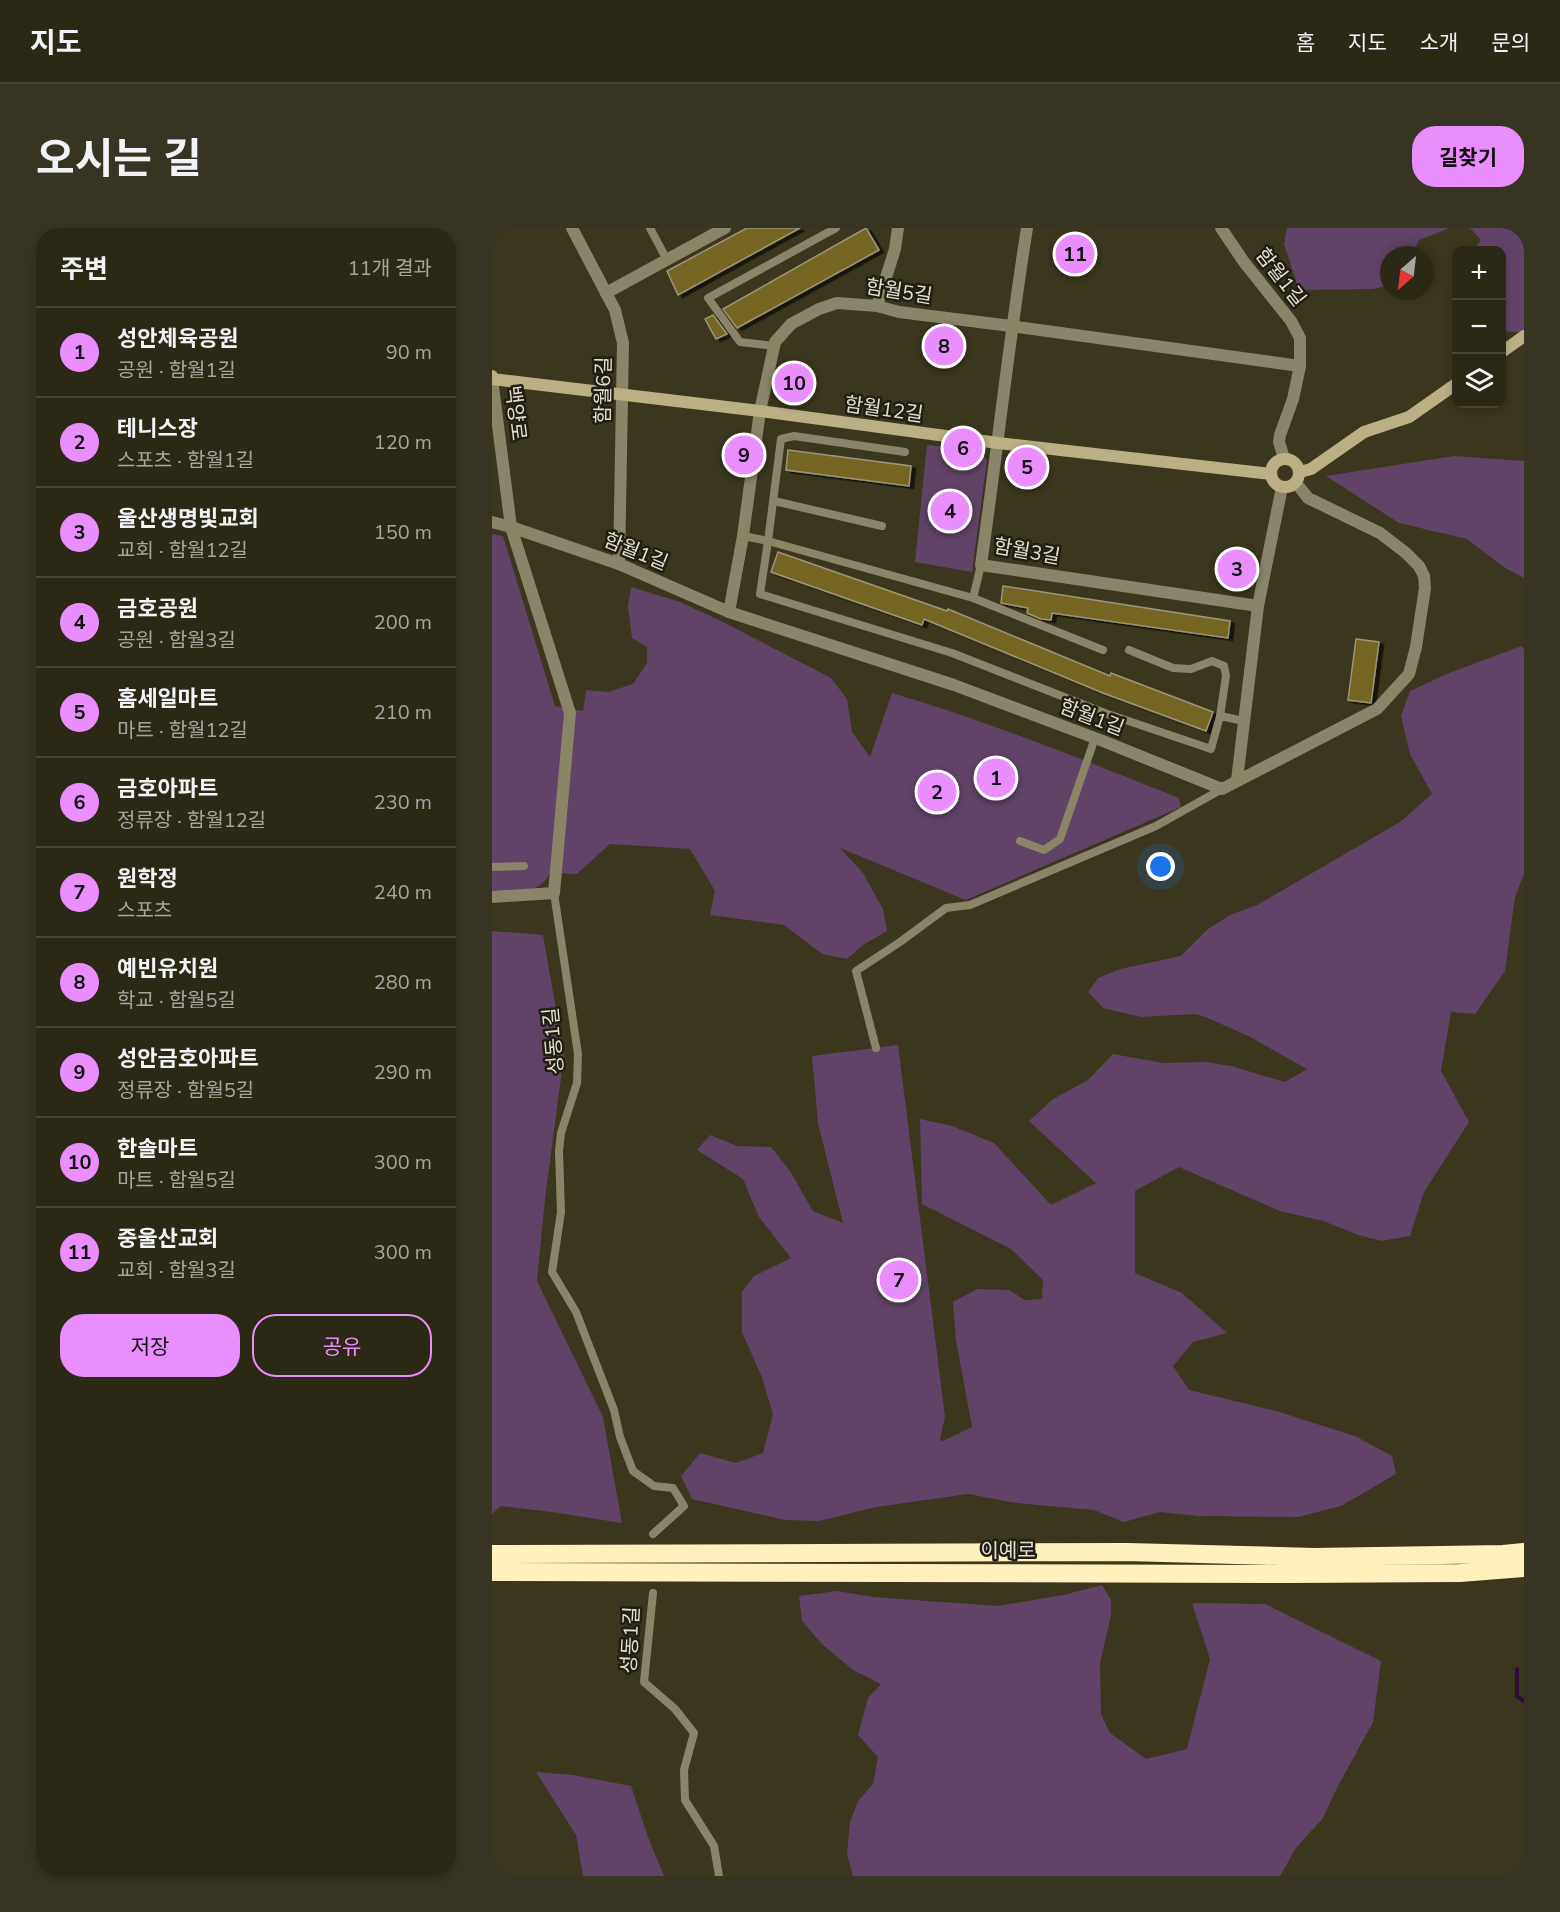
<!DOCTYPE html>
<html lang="ko">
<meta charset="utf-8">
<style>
:root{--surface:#2c2816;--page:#383423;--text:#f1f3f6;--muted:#a6a6a1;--line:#484435;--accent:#ea8dfd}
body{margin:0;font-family:"Nunito Sans","Noto Sans KR",sans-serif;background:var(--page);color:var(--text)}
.controls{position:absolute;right:18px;top:18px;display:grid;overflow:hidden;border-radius:12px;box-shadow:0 3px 9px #0003}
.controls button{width:54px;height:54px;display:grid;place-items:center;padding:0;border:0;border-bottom:2px solid var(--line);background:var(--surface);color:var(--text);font:30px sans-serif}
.compass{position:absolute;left:888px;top:18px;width:54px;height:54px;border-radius:50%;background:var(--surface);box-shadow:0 3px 9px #0003;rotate:208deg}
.you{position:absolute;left:669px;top:639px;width:21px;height:21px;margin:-15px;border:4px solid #fff;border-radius:50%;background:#1a73e8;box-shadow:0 0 0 9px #1a73e833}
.badge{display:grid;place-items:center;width:39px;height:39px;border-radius:50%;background:var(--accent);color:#111;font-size:20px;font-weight:700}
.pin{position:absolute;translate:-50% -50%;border:3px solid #fff;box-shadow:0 2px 6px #0006}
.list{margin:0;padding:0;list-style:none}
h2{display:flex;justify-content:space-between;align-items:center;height:78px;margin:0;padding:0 24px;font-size:26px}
h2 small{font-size:20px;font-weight:400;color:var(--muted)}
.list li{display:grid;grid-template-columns:39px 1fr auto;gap:18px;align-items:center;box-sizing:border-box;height:90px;padding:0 24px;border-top:2px solid var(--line)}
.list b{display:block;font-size:22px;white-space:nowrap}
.list p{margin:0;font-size:20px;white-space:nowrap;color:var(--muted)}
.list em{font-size:20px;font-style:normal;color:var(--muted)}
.actions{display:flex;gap:12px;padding:18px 24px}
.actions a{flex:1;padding:14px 0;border:2px solid var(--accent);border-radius:24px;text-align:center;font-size:21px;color:var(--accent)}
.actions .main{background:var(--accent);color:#111}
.icon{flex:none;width:33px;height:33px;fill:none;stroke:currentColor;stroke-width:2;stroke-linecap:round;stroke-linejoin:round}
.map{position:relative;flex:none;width:1032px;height:1648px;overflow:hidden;border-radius:24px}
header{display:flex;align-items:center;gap:36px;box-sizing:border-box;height:84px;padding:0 30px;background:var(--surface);border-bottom:2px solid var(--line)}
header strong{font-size:28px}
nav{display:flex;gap:33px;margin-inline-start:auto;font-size:21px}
.intro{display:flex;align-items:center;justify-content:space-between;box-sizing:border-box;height:144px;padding:0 36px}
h1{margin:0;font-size:42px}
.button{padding:15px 27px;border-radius:24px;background:var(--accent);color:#111;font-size:21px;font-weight:700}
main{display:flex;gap:36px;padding:0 36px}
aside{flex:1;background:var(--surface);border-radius:24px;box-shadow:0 3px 9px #0003}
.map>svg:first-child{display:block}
</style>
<header>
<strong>지도</strong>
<nav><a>홈</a><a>지도</a><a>소개</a><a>문의</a></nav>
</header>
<div class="intro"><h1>오시는 길</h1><a class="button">길찾기</a></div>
<main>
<aside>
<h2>주변<small>11개 결과</small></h2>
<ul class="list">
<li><span class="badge">1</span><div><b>성안체육공원</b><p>공원 · 함월1길</p></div><em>90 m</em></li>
<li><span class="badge">2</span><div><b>테니스장</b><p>스포츠 · 함월1길</p></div><em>120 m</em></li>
<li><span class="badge">3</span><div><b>울산생명빛교회</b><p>교회 · 함월12길</p></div><em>150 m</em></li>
<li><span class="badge">4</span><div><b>금호공원</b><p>공원 · 함월3길</p></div><em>200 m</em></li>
<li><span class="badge">5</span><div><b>홈세일마트</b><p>마트 · 함월12길</p></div><em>210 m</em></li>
<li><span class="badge">6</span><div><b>금호아파트</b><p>정류장 · 함월12길</p></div><em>230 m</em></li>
<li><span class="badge">7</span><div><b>원학정</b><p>스포츠</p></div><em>240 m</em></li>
<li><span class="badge">8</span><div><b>예빈유치원</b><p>학교 · 함월5길</p></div><em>280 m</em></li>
<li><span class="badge">9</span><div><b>성안금호아파트</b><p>정류장 · 함월5길</p></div><em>290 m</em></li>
<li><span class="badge">10</span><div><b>한솔마트</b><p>마트 · 함월5길</p></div><em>300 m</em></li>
<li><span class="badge">11</span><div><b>중울산교회</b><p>교회 · 함월3길</p></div><em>300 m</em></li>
</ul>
<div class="actions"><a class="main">저장</a><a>공유</a></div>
</aside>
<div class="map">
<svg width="1032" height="1648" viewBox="0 0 1032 1648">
<defs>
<filter id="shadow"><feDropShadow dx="4.5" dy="2.5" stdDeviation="0" flood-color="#0009"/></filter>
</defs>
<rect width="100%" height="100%" fill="#3b361e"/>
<g fill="#614367">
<path d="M 795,0 L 958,0 L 927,12 L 920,27 L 897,27 L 897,57 L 881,61 L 807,62 L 792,16 Z"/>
<path d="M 978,0 L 1032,0 L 1032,105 L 1010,103 L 1010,22 L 981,22 L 989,12 Z"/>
<path d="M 435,217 L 489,223 L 495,232 L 480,344 L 423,334 Z"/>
<path d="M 962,228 L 1032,233 L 1032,350 L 1013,340 L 975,311 L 907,295 L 834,248 Z"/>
<path d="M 0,306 L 11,308 L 63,478 L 91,483 L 94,462 L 116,464 L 141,456 L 155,435 L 155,419 L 140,410 L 136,378 L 139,359 L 188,374 L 229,393 L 339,450 L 355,471 L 360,504 L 378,529 L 400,465 C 498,494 592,532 687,570 L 689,579 L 474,672 L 348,620 L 371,645 L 391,681 L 395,703 L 371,717 L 355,731 L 330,726 L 292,697 L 218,687 L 223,663 L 198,621 L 118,616 L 85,646 L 58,645 C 47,668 23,663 0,664 Z"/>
<path d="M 1030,418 L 1032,422 L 1032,646 L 1023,669 L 1013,743 L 983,786 L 959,784 L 949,843 L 977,894 L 932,964 L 918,1008 L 889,1013 L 867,1007 L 831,993 L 788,983 L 687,939 L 643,963 L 643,1045 L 690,1065 L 735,1105 L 701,1114 L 681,1138 L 697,1162 L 784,1183 L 863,1208 L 900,1228 L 904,1246 L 849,1278 L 806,1289 L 707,1288 L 668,1284 L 632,1294 L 602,1282 L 524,1275 L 476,1266 L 384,1279 L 327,1293 L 293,1292 L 200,1271 L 189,1248 L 208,1225 L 244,1235 L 271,1225 L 281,1186 L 269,1147 L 250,1104 L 250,1064 L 262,1048 L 299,1030 L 267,989 L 251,951 L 205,922 L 218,907 L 245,918 L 279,919 L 298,943 L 321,983 L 351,995 L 326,895 L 320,828 L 406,817 L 453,1188 L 448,1212 L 451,1213 L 480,1199 L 464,1112 L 461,1074 L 485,1061 L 517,1062 L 533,1072 L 550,1071 L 551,1052 L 519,1021 L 430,976 L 428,891 L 460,898 L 502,915 L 559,977 L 604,955 L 537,893 L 561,871 L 596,852 L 621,826 L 671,835 L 713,834 L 739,838 L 793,854 L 815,841 L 758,809 L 714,789 L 703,786 L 649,789 L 611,780 L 596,764 L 606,750 L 628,741 L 689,728 L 716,701 L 738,687 L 765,677 L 908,594 L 940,566 L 918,526 L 909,488 L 918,463 L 957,445 Z"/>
<path d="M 0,703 L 51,707 L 72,827 L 53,971 L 45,1053 L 111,1189 L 130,1295 L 67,1285 L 9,1278 L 0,1286 Z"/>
<path d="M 610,1357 L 619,1372 L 619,1388 L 608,1435 L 609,1486 L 618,1505 L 654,1531 L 695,1521 L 718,1431 L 700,1375 L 773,1376 L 889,1433 L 881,1494 L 845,1560 L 831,1590 L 804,1620 L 788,1648 L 361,1648 L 355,1626 L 358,1594 L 366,1573 L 381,1556 L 386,1529 L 366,1507 L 376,1470 L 389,1456 L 361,1442 L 330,1416 L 310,1393 L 307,1368 L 345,1363 L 381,1369 L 506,1378 L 571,1367 Z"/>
<path d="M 44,1544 L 81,1547 L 139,1558 L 156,1609 L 172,1648 L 91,1648 L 84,1607 Z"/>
</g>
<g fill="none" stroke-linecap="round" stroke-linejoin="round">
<path stroke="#310c38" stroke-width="4" d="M 1025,1441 L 1025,1468 L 1032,1473"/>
</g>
<g fill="#746520" stroke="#9b957a" stroke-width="1.5" filter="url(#shadow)">
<path d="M 255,0 L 308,0 L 186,67 L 175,43 Z"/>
<path d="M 374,0 L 387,22 L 245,100 L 231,81 Z"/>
<path d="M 221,87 L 235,106 L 224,111 L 213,91 Z"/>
<path d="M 296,222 L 419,238 L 417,258 L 294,242 Z"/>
<path d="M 286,324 L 455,383 L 456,381 L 618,448 L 619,445 L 721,484 L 714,503 L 611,465 L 432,391 L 430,397 L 279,344 Z"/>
<path d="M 511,358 L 738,393 L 736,410 L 560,385 L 559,392 L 549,391 L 535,385 L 536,380 L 509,375 Z"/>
<path d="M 864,411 L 887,414 L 879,475 L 856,472 Z"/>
</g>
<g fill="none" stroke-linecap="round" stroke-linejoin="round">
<g stroke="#8a8469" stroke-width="8">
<path d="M 158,0 L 175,32"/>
<path d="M 282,118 L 248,114 L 216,70 L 344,0"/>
<path d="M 413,224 L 302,208 L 289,211 L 276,313 L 481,370 L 611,422"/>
<path d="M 282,273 L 390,298"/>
<path d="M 251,308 L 276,313 L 268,366 L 460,425 L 613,485 L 719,521 L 728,488 L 752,493"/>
<path d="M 481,370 L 489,337"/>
<path d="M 637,422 L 681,440 L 699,441 L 720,433 L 732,438 L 734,448 L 728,488"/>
<path d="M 528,613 L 552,622 L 568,611 L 603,510"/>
<path d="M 0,639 L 32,638"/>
<path d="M 62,665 L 86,826 L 85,855 L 69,905 L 67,923 L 69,984 L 60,1044 L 84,1084 L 122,1182 L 128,1209 L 141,1243 L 162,1258 L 181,1260 L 192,1278 L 161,1306"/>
<path d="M 384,820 L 364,743 L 408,714 L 454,680 L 478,677 L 664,598 L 730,561"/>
<path d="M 161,1365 L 152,1454 L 183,1481 L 202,1505 L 192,1542 L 193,1572 L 222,1618 L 227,1648"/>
</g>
<g stroke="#8a8469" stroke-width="12">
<path d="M 80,0 L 123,82 L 131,115 L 127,336"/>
<path d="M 535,0 C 517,112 505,225 489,337 L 766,378"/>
<path d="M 729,0 L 752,34 L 799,93 L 808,110 L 808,138 L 801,171 L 788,207 L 787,214 L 792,230"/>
<path d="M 114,65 L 233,0"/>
<path d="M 385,78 L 403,21 L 406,0"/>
<path d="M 0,294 L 19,299 L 127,336 L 237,384 L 462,457 L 611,513 L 730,561 L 885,481 L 917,446 L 924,419 L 933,360 L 932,348 L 927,338 L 914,325 L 888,305 L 816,270 L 804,255"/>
<path d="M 237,384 L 251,308 L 268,183 L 283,114 L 299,96 L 327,81 L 345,75 L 385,78 L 407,84 L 519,98 L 808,138"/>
<path d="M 745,552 L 766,378 L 790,259"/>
<path d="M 0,669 L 62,665 L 78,485 L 19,299 L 0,151"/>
</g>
<g stroke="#bab084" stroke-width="12">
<path d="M 1010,124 L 1032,108"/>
<path d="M 0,148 L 0,151 L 268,183 L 506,215 L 779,246"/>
<circle cx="793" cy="245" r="14"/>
<path d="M 808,244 L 819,241 L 872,204 L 917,189 L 964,156"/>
</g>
<g stroke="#fef1bb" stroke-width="18">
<path d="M 0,1326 L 635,1324 L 822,1329 L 1011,1326 L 1032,1324"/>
<path d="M 0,1344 L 798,1346 L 968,1345 L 1032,1340"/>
</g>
</g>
<g text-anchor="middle" stroke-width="5" stroke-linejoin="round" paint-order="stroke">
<g font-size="20" fill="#e2dfd1" stroke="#201d13">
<text transform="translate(789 49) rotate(52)" y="7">함월1길</text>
<text transform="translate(407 63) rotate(9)" y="7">함월5길</text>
<text transform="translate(111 162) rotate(-89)" y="7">함월6길</text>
<text transform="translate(392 181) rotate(8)" y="7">함월12길</text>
<text transform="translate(24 185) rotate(83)" y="7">백양로</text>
<text transform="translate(144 323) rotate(22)" y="7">함월1길</text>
<text transform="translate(535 323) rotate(10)" y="7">함월3길</text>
<text transform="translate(600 489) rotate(21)" y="7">함월1길</text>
<text transform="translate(61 813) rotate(-95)" y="7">성동1길</text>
<text x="516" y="1329">이예로</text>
<text transform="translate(138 1412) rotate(-87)" y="7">성동1길</text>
</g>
</g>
</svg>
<div class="controls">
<button>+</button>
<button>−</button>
<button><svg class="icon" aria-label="layers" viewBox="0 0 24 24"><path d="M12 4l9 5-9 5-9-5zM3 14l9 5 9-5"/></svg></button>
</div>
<svg class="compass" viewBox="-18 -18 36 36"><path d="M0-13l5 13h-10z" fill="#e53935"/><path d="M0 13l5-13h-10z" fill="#a6a6a1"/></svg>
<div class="you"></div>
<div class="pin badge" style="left:504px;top:550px">1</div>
<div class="pin badge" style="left:445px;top:564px">2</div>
<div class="pin badge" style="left:745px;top:341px">3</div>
<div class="pin badge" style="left:458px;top:283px">4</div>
<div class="pin badge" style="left:535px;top:239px">5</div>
<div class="pin badge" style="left:471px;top:220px">6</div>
<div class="pin badge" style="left:407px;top:1052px">7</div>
<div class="pin badge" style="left:452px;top:118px">8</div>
<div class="pin badge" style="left:252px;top:227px">9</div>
<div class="pin badge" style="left:302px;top:155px">10</div>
<div class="pin badge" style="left:583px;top:26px">11</div>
</div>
</main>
